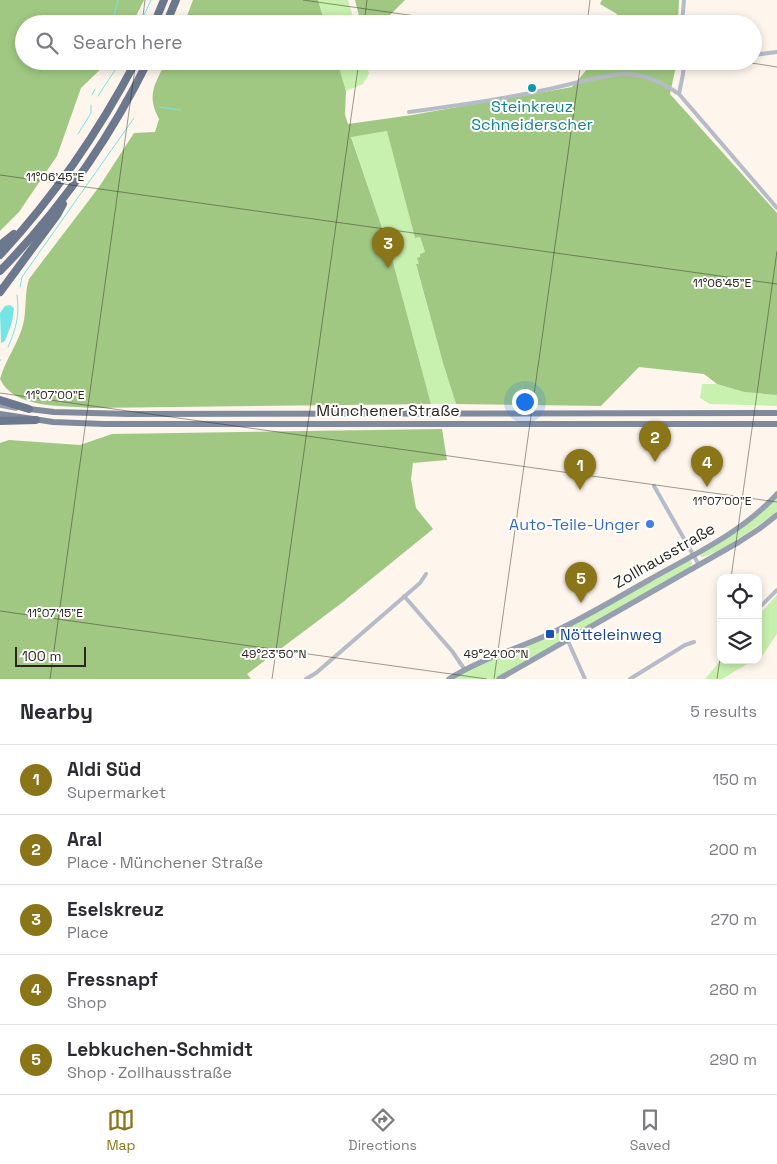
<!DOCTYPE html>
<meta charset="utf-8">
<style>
:root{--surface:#fff;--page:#f7f7f7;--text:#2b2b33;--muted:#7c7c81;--line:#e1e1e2;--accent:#8b7519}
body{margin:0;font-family:"Space Grotesk",sans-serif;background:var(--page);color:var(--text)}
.controls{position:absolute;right:15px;bottom:15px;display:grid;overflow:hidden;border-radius:10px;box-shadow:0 2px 8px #0003}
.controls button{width:45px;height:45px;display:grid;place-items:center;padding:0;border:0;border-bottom:1px solid var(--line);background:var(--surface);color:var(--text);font:25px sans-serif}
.scale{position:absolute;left:15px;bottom:12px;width:71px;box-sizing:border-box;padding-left:5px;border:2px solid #2c251d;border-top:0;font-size:14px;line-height:18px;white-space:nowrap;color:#2c251d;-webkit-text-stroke:4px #fff;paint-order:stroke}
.you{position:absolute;left:524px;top:401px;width:18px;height:18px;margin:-12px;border:4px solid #fff;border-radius:50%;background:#1a73e8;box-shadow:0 0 0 8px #1a73e833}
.badge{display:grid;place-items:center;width:32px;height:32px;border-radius:50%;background:var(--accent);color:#fff;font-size:16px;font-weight:700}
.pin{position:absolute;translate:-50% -41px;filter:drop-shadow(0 1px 2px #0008)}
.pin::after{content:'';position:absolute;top:26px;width:18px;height:15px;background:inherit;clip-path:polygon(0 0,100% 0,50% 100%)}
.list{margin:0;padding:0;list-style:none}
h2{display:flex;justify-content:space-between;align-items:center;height:65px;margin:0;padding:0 20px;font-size:21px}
h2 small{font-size:16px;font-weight:400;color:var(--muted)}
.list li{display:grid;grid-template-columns:32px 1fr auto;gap:15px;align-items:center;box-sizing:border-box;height:70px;padding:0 20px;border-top:1px solid var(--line)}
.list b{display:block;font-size:19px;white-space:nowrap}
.list p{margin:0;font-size:16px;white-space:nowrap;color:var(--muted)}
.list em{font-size:16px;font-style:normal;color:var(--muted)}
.icon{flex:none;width:28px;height:28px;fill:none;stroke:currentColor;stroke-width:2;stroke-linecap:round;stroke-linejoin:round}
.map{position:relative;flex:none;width:777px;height:679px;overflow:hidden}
.search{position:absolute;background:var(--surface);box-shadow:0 2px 8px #0003;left:15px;right:15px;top:15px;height:55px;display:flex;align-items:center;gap:12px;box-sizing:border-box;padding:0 18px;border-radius:28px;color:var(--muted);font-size:19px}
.sheet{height:415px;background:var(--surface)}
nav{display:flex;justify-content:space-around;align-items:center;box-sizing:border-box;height:70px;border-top:1px solid var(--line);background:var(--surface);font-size:14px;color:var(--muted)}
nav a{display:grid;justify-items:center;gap:2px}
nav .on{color:var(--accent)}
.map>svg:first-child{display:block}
</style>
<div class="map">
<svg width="777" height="679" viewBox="0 0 777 679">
<rect width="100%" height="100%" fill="#fef6ed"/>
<g fill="#c8f0ae">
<path d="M 318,0 L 348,0 L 355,24 L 325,24 Z"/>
<path d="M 337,61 L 366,61 L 369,74 L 363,84 L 346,91 Z"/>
<path d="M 388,131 L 415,238 L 420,237 L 425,252 L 420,254 L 419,264 L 416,265 L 443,363 L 456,404 L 431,404 L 390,251 L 351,136 Z"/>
<path d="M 702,384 L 717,384 L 744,392 L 777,395 L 777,406 L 710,404 L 700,398 Z"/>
<path d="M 777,496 L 777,511 C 765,522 716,556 701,557 L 700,555 Z"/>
<path d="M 690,559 L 692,563 L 690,567 L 495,679 L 449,679 L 543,637 Z"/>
<path d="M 777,595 L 777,634 L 762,656 L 758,658 L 758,616 Z"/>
<path d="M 721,660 L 754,660 L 722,679 L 705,679 Z"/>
</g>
<g fill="#a0c883">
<path d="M 0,0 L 144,0 L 132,24 L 24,24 L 24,61 L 109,61 L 81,88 L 57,156 L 19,212 L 0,231 Z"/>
<path d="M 193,0 L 318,0 L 325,24 L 184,24 Z"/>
<path d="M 355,0 L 405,0 L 381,24 L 361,24 Z"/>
<path d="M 602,0 L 679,0 L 678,24 L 613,24 L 617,14 L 600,4 Z"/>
<path d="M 166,61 L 337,61 L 346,91 L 345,115 L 348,124 L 412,115 L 572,87 L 594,61 L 677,61 L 670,94 L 777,213 L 777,395 L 744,392 L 717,384 L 704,374 L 639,367 L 601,406 L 456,404 L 443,363 L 416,264 L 419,264 L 417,258 L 420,257 L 420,254 L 425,252 L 420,237 L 415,238 L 387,131 L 351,137 L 390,251 L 431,404 L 90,408 C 61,405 14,409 0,379 C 5,360 18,344 23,325 C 27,310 24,294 29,279 L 99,187 L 134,133 L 155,132 L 159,119 C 146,94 155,85 166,61 Z"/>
<path d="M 442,429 L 447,460 L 413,463 L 411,479 L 416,508 L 433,529 L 343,602 L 247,674 L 251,679 L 0,679 L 0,443 L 9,440 L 80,445 L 112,434 Z"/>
</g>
<path fill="#74e5e4" d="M 10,305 L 14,308 L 12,322 L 5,341 L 1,343 L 0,313 L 5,306 Z"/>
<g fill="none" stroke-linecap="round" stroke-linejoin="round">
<g stroke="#74e5e4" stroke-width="1">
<path d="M 112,24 L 118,0"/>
<path d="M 140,24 L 151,0"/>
<path d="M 92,95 L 95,89"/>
<path d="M 98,96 L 121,61"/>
<path d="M 159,107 L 181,110"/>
<path d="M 78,134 L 91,113 L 91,105"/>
<path d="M 20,287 L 22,277 L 134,118"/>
<path d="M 8,347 C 16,328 20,316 17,295"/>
<path d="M 0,360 L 1,360"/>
</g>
<g stroke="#b6bcc7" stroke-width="4">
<path d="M 682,24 L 684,0"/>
<path d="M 753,55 L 777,52"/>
<path d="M 684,65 L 709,61"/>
<path d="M 679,94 L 683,74 L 684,61"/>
<path d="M 409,112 C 454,106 499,100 544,90 C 571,85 598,75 626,74 C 646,74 663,83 679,94 L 777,208"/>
<path d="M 654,486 L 699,565"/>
<path d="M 404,596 L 452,651 L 465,670"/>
<path d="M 758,609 L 777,590"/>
<path d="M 568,641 L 585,679"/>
<path d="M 306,679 L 316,673 L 420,583 L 426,574"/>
<path d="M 630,679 L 685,645 L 694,642"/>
</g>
<g stroke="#969faf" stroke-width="5.5">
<path d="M 0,405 L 16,408"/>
<path d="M 449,679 C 479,660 513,650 545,636 C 581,620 615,599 649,580 C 693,555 743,532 777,494"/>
<path d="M 499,679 L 739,542 L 759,529 L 777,515"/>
</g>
<g stroke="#808a9d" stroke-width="6">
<path d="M 29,409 L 54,412 L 129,414 L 777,413"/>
<path d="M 0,414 L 53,422 L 104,424 L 777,424"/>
</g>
<g stroke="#6c788e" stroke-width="8">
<path d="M 154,24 L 164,0"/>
<path d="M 166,24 L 176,0"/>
<path d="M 0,245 L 14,234"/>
<path d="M 0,255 C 54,197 99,131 136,61"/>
<path d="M 0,271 C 60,210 110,138 148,61"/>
<path d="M 0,292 L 57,215 L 63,204"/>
<path d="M 0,400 L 29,409"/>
<path d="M 0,421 L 36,420"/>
</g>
</g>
<path fill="none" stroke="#2c251d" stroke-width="1" stroke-opacity="0.45" d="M 303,0 L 472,24M 142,24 L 145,0M 364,24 L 367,0M 587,24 L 590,0M 739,61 L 777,67M 0,175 L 777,284M 0,393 L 777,502M 731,578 L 777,251M 0,611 L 487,679M 50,679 L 136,61M 272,679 L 359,61M 494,679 L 581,61M 717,679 L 721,652"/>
<circle fill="#0f9aa8" stroke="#fff" stroke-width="2" cx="532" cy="88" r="5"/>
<circle fill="#3f7fe0" stroke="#fff" stroke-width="2" cx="650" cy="524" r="5"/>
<rect fill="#1a4fb4" stroke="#fff" stroke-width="2" x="545" y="629" width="10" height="10" rx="2.5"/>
<g text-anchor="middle" stroke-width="4" stroke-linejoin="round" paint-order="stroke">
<g font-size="16" fill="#0d838f" stroke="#fff">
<text x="532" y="112">Steinkreuz<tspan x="532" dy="18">Schneiderscher</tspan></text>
</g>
<g font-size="16" fill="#2c251d" stroke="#fff">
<text x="388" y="416">Münchener Straße</text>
<text transform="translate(664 555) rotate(-30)" y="6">Zollhausstraße</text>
</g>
<g font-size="16" fill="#366cbe" stroke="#fff" text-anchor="end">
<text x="640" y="530">Auto-Teile-Unger</text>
</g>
<g font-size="16" fill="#164399" stroke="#fff" text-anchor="start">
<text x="560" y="640">Nötteleinweg</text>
</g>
</g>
<g font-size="12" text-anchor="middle" fill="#2c251d" stroke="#fff" stroke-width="4" stroke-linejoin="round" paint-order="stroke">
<text x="55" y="181">11°06'45"E</text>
<text x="722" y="287">11°06'45"E</text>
<text x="55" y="399">11°07'00"E</text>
<text x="722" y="505">11°07'00"E</text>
<text x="55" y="617">11°07'15"E</text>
<text x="274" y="658">49°23'50"N</text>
<text x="496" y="658">49°24'00"N</text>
</g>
</svg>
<div class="controls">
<button><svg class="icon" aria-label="locate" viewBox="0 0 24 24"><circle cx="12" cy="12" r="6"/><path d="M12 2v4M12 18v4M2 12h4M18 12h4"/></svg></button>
<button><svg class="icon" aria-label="layers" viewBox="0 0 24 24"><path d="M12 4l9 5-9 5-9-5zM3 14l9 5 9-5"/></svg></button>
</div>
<div class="scale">100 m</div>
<div class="you"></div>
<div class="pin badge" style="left:580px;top:490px">1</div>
<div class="pin badge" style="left:655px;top:462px">2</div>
<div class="pin badge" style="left:388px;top:268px">3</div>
<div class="pin badge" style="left:707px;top:487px">4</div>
<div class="pin badge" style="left:581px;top:603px">5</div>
<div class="search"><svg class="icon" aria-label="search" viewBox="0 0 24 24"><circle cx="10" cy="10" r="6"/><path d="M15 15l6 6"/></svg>Search here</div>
</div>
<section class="sheet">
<h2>Nearby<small>5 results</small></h2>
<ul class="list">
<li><span class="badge">1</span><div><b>Aldi Süd</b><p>Supermarket</p></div><em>150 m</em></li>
<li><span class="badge">2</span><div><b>Aral</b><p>Place · Münchener Straße</p></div><em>200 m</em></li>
<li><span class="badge">3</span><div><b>Eselskreuz</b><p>Place</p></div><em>270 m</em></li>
<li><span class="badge">4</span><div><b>Fressnapf</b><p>Shop</p></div><em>280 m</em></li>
<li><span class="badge">5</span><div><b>Lebkuchen-Schmidt</b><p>Shop · Zollhausstraße</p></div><em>290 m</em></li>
</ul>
</section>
<nav>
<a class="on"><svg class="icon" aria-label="map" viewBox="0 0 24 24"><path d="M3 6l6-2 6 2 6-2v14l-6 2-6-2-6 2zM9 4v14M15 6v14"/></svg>Map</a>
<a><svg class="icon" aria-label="directions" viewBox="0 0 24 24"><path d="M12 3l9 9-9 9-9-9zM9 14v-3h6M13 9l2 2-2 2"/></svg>Directions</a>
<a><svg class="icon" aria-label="saved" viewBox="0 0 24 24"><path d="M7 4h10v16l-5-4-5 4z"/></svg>Saved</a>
</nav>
